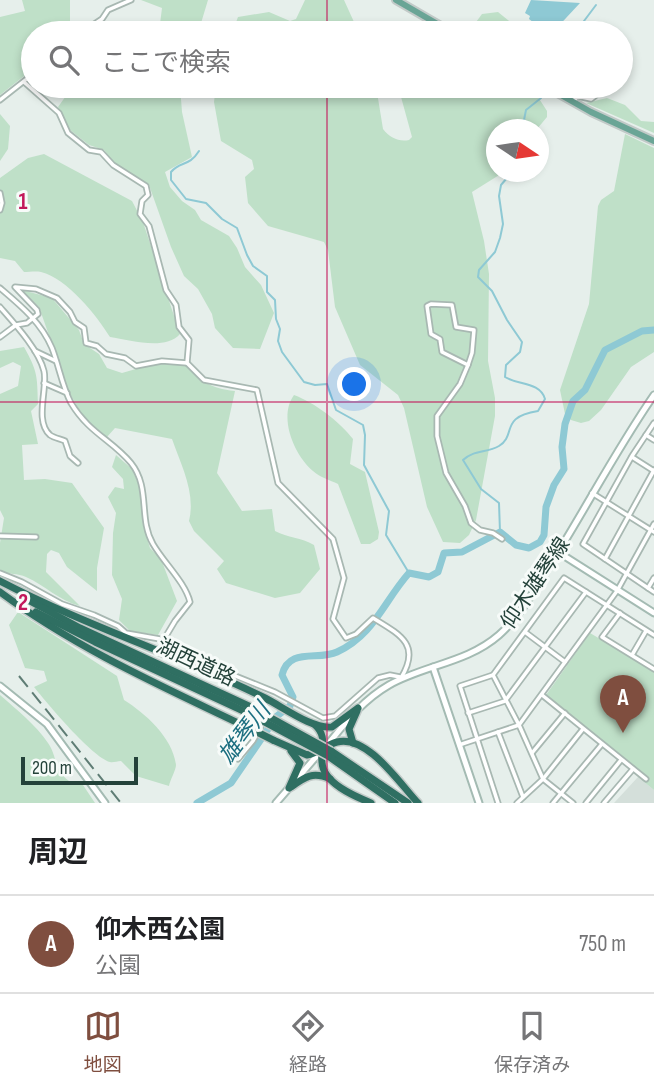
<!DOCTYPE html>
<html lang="ja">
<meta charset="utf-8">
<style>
:root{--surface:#fff;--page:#f6f6f6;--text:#202124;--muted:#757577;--line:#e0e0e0;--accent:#7f4e3f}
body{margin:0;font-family:"Sofia Sans Condensed","Noto Sans JP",sans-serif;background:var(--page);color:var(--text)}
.compass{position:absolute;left:486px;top:119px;width:63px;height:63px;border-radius:50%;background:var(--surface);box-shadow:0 4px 10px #0003;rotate:103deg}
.scale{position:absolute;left:21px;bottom:18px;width:117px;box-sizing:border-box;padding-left:7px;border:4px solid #24423a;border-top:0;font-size:19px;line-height:24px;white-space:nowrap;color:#24423a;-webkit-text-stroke:5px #f7fbf9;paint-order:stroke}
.you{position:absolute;left:355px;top:385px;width:24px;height:24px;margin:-18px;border:5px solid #fff;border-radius:50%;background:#1a73e8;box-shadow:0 0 0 10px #1a73e833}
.badge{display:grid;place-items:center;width:46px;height:46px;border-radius:50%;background:var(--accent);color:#fff;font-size:23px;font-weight:700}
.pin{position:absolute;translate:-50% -58px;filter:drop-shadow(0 2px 4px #0008)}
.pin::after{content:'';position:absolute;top:37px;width:24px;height:21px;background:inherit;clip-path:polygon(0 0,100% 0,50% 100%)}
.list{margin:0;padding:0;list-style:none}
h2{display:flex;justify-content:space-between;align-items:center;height:91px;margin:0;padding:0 28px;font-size:30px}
h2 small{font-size:23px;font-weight:400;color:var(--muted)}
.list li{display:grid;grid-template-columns:46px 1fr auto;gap:21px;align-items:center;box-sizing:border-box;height:98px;padding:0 28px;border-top:2px solid var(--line)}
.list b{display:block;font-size:26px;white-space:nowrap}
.list p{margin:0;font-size:23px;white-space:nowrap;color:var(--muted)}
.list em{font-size:23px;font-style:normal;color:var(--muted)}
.icon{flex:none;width:38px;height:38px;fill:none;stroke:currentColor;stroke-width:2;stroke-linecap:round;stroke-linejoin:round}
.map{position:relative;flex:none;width:654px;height:803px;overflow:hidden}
.search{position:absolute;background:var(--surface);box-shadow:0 4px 10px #0003;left:21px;right:21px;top:21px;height:77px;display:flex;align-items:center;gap:18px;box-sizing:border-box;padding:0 24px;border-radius:38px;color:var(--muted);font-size:26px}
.sheet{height:189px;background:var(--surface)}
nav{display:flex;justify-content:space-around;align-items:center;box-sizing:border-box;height:98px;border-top:2px solid var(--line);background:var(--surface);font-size:19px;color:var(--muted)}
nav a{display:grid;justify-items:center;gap:4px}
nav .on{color:var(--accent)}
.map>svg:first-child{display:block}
</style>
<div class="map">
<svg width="654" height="803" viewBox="0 0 654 803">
<rect width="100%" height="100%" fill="#e6efeb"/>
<path fill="#d4dfda" d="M 638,777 L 654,790 L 654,803 L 614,803 Z"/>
<g fill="#bfe0c8">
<path d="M 22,0 L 70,0 L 70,33 L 33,33 L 33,69 L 0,95 L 0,17 L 25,11 Z"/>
<path d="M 141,0 L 208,0 L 198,33 L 98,33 L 108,23 L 140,28 L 160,24 L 162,8 Z"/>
<path d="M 305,0 L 344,0 L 359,33 L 232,33 L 238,17 L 269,12 L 290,21 L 296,19 Z"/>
<path d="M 498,12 L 524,33 L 468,33 L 482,14 Z"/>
<path d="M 73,86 L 180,86 L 182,112 L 192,157 L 165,172 L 170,187 L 182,201 L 195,210 L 201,220 L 229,236 L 237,248 L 245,267 L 261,285 L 274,313 L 260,349 L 233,348 L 215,328 L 212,314 L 198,289 L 184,276 L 171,247 L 149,185 L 115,164 L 104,150 L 89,145 L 70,130 L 58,107 Z"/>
<path d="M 216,86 L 376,86 L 383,129 C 390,138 399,142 409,140 L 412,137 L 398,86 L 517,86 L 538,97 L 547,111 L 547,117 L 537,129 L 496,130 L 496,172 L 504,172 L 472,192 L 484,241 L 489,274 L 488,361 L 495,398 L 495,416 L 476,520 L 469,535 L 460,543 L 443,542 L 427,507 L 404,408 L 398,395 L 360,365 L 335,307 L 328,250 L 324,242 L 268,226 L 248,203 L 245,177 L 254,169 L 252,160 L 221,141 L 214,102 Z"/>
<path d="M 607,98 L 625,105 L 641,121 L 654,122 L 654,133 L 586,103 Z"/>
<path d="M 0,114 L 10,126 L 8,149 L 0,161 Z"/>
<path d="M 625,134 L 654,148 L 654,352 L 631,367 L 601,410 L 589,421 L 581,423 L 571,420 L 565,414 L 560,390 L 589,304 L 598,206 L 601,200 L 614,191 Z"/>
<path d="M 44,154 L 132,201 L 143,222 L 180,334 C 165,351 130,340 110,337 C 97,316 67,278 41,272 C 36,271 29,272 24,272 L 15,261 L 0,258 L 0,178 L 28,158 Z"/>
<path d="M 22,290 L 52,298 L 79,330 L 84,344 L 99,354 L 107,368 L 122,373 L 160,362 L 185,363 C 202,382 209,388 235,391 L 217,473 L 242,511 L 272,509 L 275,531 C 288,538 301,537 314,545 L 320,569 L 300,593 L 275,598 L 226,583 L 217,569 L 224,561 L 194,531 L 189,521 C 196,493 181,465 172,439 L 115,428 L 107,437 L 84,418 L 69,392 L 39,307 Z"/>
<path d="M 24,347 C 38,372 37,376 38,404 L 31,411 L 38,444 L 22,445 L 24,480 L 45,479 L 72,483 L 104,528 L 97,568 L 97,591 L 67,567 L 59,553 L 51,550 L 47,554 L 46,572 L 80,606 C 58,600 46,586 26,577 C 18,573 8,575 0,570 L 0,543 L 4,518 L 0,510 L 0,394 L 18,386 L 21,366 L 13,362 L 0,368 L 0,351 Z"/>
<path d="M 294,395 C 315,403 339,421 353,439 L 350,464 L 365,472 L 379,532 L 378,539 L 370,544 L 361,544 L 338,484 C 330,480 319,477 313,471 C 294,455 278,417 294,395 Z"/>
<path d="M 116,455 L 132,469 L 140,488 L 143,525 L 150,548 L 161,559 L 177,601 L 158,635 L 130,631 L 119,620 L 122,599 L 112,575 L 113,533 L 116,513 L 108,497 L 115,487 L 124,489 L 123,479 L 112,467 Z"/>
<path d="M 18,612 L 117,676 L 124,700 C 145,713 173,738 176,765 C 176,770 170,780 169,786 L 136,776 L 121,761 C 117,761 113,763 110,762 C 92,757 47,703 34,687 L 47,681 L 44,671 L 25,668 L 9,625 Z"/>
<path d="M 590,633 L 654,671 L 654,790 L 638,777 L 641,772 L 546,695 Z"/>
<path d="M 0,695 C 17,710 35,724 48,743 C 59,759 52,772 74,784 L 81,782 L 95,803 L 0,803 Z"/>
</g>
<path fill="#8ec9d4" d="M 531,0 L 580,3 L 552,33 L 547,33 L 529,19 L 530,16 L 525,13 Z"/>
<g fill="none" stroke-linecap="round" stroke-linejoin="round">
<g stroke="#8ec9d4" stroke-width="2">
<path d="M 575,33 L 596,5"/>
<path d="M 522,130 L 526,110 L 541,98"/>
<path d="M 199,151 C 189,167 180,161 171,172 L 171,180 L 186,199 L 206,203 L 222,219 L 237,228 L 247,255 L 253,266 L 267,276 L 267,292 L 275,300 L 276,319 L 280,329 L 278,341 L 282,352 L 304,382 L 315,385 L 327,384 L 336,410 L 363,425 L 365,435 L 364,465 L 389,511 L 386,535 L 409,573"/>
<path d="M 500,532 L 499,503 L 481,489 L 463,460 C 473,450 487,453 499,446 C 517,435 499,417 538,411 L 545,399 C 540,382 518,385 505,377 L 506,365 L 520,352 L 522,342 L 507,320 L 492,291 L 478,277 L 479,270 L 495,252 L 500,238 L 503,224 L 499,196 L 501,185 L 512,172"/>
</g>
<path stroke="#8ec9d4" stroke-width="7" d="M 197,803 L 231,783 L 277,716 L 290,706 L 293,697 L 282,675 C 289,647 318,661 337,652 C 374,635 384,601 409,573 L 429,577 L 438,572 L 444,553 L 462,552 L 500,532 L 516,545 L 529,548 L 540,542 L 544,535 L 546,507 L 554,485 L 564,469 L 562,447 L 565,424 L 573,401 L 585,390 L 605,350 L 642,331 L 654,330"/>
<g stroke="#a8b8b2" stroke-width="7">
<g id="street">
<path d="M 81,33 L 102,19 L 108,10 L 131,0"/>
<path d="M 24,82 L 59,113 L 68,133 L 89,150 L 101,152 L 113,165 L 146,186 L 148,195 L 142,201 L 140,214 L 149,226 L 166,290 L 176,305 L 179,327 L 189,340 L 187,363 L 204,380 L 257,390 L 278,483 L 333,539 L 344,578 L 333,619 L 346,638 L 356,634 L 373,618 C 401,635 421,645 401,678"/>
<path d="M 0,100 L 33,74"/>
<path d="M 574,101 L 577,96 L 591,99 L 595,96"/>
<path d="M 0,193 L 2,203 L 0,210"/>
<path d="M 0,288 C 20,305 41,322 52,348 C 59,366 62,386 71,403 C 89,433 112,440 131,463 C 151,488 138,518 153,544 C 164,563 185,582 190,602 L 175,621 L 163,641"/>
<path d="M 431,304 L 452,305 L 456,327 L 474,330 L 472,353 L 468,365 L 442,352 L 440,339 L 431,334 L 427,306 Z"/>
<path d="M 0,307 C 14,323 39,350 44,371 C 48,388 34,421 50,435 C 54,438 61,439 65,441 L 70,456 L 78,463"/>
<path d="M 0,337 L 16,325 L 27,323 L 38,314 L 37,310 L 15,287 L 36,289 L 57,298 L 70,312 L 75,322 L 84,328 L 86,343 L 97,346 L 106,354 L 125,358 L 136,366 L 162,361 L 187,363"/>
<path d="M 35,351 L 56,361"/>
<path d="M 468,365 L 460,384 L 437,416 L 437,436 L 446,473 L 465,506 L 471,523 L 480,530 L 493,533 L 502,539"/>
<path d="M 44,383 L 67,393"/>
<path d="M 654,423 L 632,456 L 583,544 L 654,592"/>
<path d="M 646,435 L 654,440"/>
<path d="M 632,457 L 654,471"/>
<path d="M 592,493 L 654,532"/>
<path d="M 0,536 L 36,537"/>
<path d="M 605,559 L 654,470"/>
<path d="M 0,573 L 22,582 L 62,604 L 94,615 L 118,626 L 126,633 L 160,639 L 195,655 L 228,673 L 275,692 L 323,718 L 335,716 L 378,678 L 390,675 L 400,677"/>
<path d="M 648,588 L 654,578"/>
<path d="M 620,613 L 602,637 L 654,669"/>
<path d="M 525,632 L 565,662"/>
<path d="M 632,655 L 646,631"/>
<path d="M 493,675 L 519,725 L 543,779 L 573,803"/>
<path d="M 542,695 L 646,779"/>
<path d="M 468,713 L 505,701 L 586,592"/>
<path d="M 498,732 L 523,797"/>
<path d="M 459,745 L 519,725 L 617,591 L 654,524"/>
<path d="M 532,753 L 565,713"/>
<path d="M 238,759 L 253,741 L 263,723"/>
<path d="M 498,803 L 460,686 L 493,675 L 564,578 L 654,635"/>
<path d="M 517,803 L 543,779 L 583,729"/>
<path d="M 553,803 L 602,744"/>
<path d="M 586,803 L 621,760"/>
<path d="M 604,803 L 633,769"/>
</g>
</g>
<g stroke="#a4bbb3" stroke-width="9">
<g id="secondary">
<path d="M 558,552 L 654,613"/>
<path d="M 433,667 L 479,803"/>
<path d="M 0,686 L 47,724 L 105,803"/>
<path d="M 328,744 C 346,722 363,700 389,685 C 424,665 467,663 499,635 C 520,617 534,590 549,567 C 585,510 616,450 654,395"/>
<path d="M 276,803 L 321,751"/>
</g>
</g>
<g stroke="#c2cac8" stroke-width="10">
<g id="primary">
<path d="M 396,0 L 453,33"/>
<path d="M 545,86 L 591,112 L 654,141"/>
</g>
</g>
<g stroke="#c2cac8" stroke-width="10">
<g id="highway">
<path d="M 0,581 C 86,626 178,655 265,698 C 283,707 312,729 332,727 L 358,708"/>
<path d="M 0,592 C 78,650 170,690 257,732"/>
<path d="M 28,600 L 80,628 L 253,708"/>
<path d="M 36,612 L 95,642 L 250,714"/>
<path d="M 315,725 C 328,737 320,747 322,762 C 323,783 354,796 371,803"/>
<path d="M 273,740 L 307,755 C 318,753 326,745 337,742 C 367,734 400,784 418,803"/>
<path d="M 353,743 L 349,729 L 357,711"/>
<path d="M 331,751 L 408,803"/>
<path d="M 328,756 L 395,803"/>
<path d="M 291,787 C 305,777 313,771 330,779"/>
<path d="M 289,788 L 300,763 L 291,751"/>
</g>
</g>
<use href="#street" stroke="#fff" stroke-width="3.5"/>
<use href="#secondary" stroke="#fff" stroke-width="5"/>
<use href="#primary" stroke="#6aa596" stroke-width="6"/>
<use href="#highway" stroke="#2f6f62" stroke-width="7"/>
<path stroke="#5f7d75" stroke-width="2" stroke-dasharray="14 7" stroke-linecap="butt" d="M 19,676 L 121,803"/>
<g stroke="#c2cac8" stroke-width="10" stroke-linecap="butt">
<g id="highway-bridge">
<path d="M 253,708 L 331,751"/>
<path d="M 250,714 L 328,756"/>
<path d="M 257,732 L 273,740"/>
</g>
</g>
<use href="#highway-bridge" stroke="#2f6f62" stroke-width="7"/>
</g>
<path fill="none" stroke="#c2185b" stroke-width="2" stroke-opacity="0.55" d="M 327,0 L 327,33M 327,86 L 327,803M 0,402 L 654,402"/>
<g text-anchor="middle" stroke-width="6" stroke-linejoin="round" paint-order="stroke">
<g font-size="21" fill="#24423a" stroke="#f7fbf9">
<text transform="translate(535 583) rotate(-56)" y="7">仰木雄琴線</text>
<text transform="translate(196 662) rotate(25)" y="7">湖西道路</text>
</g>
<g font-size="23" font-style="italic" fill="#1c6f80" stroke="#f7fbf9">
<text transform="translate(244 733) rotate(-53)" y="8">雄琴川</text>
</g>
</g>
<g font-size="23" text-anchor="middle" font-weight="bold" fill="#c2185b" stroke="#f7fbf9" stroke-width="6" stroke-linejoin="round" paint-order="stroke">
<text x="23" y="209">1</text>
<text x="23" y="610">2</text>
</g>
</svg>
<svg class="compass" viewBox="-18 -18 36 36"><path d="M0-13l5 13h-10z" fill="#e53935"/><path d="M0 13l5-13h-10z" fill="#757577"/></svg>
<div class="scale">200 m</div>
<div class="you"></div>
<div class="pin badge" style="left:623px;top:733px">A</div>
<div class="search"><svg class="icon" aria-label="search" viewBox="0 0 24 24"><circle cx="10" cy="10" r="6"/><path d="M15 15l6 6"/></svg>ここで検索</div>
</div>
<section class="sheet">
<h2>周辺<small></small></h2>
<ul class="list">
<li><span class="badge">A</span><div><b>仰木西公園</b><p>公園</p></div><em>750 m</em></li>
</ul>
</section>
<nav>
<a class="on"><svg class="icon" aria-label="map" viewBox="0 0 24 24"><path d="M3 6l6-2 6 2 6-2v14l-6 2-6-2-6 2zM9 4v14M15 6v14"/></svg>地図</a>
<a><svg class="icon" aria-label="directions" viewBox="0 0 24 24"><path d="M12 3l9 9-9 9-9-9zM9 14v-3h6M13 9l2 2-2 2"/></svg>経路</a>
<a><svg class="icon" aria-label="saved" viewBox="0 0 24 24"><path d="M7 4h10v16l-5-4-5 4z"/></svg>保存済み</a>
</nav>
